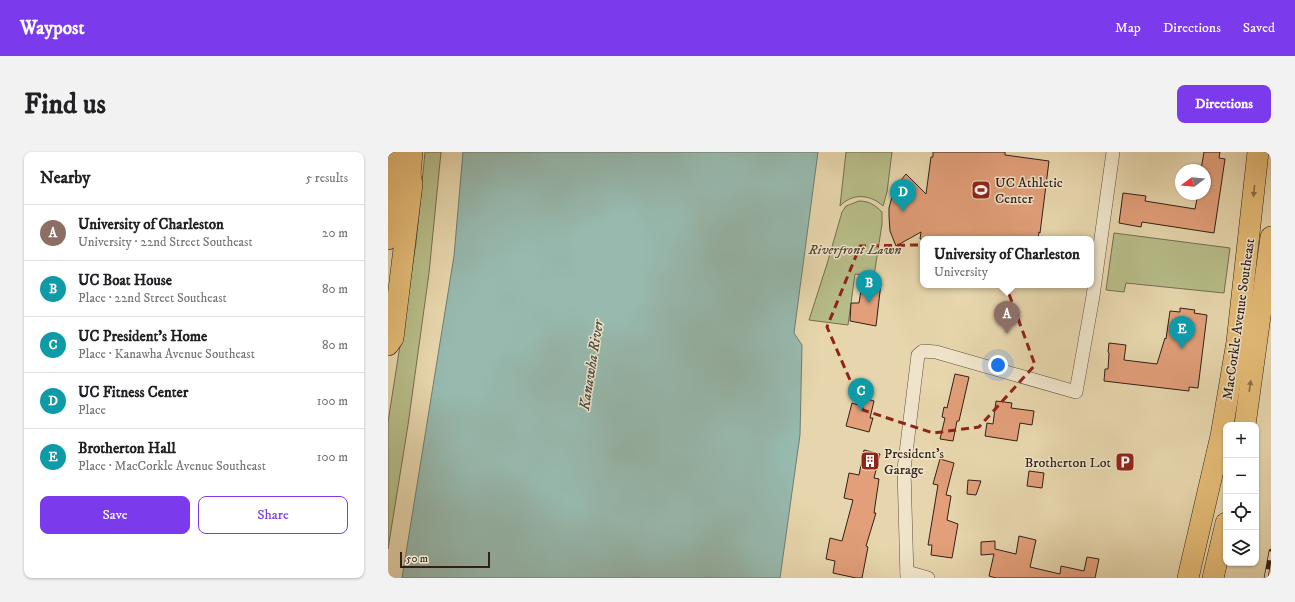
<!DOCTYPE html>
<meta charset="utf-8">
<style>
:root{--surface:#fff;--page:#f2f2f2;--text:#202124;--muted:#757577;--line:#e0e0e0;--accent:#7c3aed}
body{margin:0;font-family:"IM FELL DW Pica",serif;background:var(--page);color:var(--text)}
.controls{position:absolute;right:12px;bottom:12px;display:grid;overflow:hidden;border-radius:8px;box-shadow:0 1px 3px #0004}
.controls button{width:36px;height:36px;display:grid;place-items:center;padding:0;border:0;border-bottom:1px solid var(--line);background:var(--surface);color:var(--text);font:20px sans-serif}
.compass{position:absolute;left:787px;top:12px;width:36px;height:36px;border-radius:50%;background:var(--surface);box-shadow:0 1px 3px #0004;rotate:254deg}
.scale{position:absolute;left:12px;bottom:10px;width:90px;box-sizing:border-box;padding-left:4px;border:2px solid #322018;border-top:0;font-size:11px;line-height:14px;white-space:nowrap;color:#322018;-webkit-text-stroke:3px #efe4ca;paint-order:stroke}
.you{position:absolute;left:610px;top:213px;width:14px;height:14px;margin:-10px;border:3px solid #fff;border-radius:50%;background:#1a73e8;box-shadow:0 0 0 6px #1a73e833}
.badge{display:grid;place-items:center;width:26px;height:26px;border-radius:50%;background:var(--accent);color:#fff;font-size:13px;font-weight:700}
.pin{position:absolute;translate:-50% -33px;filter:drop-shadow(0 1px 2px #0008)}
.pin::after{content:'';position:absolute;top:21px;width:14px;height:12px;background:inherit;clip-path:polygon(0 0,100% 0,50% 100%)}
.popup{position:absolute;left:532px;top:84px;width:174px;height:52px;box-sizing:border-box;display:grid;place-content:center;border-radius:8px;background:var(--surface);filter:drop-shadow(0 1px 3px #0005);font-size:13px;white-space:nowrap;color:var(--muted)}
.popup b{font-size:15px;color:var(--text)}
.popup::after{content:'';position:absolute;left:50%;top:100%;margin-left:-8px;border:8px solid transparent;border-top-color:var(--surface)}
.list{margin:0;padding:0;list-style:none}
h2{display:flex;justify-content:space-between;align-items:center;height:52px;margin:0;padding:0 16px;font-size:17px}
h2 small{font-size:13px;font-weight:400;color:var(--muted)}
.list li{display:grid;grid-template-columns:26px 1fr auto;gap:12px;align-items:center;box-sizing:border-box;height:56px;padding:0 16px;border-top:1px solid var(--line)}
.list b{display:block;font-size:15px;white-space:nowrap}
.list p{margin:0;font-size:13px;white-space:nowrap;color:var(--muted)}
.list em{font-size:13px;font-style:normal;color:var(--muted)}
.actions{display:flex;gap:8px;padding:12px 16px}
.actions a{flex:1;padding:9px 0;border:1px solid var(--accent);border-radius:8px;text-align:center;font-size:14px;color:var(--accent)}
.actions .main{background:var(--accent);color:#fff}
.icon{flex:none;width:22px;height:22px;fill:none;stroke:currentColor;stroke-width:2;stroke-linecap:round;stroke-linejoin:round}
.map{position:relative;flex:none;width:883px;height:426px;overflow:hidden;border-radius:8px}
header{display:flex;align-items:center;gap:24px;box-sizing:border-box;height:56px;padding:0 20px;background:var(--accent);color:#fff}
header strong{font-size:19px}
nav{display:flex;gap:22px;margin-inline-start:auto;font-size:14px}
.intro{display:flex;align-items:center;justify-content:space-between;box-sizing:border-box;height:96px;padding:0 24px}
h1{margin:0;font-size:28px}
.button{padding:10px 18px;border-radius:8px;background:var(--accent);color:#fff;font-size:14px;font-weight:700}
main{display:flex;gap:24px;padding:0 24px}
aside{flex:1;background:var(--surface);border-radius:8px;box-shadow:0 1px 3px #0004}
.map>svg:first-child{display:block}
</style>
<header>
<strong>Waypost</strong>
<nav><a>Map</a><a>Directions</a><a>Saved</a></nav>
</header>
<div class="intro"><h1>Find us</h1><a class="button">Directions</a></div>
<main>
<aside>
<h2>Nearby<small>5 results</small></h2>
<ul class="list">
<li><span class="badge" style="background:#8d6e63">A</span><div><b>University of Charleston</b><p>University · 22nd Street Southeast</p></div><em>20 m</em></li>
<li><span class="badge" style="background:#0f9aa8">B</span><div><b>UC Boat House</b><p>Place · 22nd Street Southeast</p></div><em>80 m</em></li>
<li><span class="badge" style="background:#0f9aa8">C</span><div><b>UC President’s Home</b><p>Place · Kanawha Avenue Southeast</p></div><em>80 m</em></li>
<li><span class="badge" style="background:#0f9aa8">D</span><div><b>UC Fitness Center</b><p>Place</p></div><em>100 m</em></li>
<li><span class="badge" style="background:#0f9aa8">E</span><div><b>Brotherton Hall</b><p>Place · MacCorkle Avenue Southeast</p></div><em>100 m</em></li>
</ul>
<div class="actions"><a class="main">Save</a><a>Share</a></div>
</aside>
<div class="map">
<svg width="883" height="426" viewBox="0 0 883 426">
<rect width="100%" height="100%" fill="#e7d6ad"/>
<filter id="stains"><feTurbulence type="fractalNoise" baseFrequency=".005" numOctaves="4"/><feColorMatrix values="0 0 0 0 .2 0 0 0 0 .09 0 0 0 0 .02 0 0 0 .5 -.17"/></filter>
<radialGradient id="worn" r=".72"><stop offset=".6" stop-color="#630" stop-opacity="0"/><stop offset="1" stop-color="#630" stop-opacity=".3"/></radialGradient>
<g fill="#b7bd89" stroke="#746e50">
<path d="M 37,0 L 53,0 L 41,121 L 20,273 L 0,397 L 0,270 L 28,91 Z"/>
<path d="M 458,0 L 504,0 L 499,40 L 495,54 C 482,42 464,41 452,54 Z"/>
<path d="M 471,49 C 481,49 487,53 494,60 L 494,72 L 486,124 L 467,122 L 460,173 L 421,168 L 439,112 L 454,60 L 458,54 Z"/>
<path d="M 726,81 L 842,96 L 836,141 L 738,131 L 736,140 L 718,138 Z"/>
</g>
<path fill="#97b9ae" stroke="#6f7c72" d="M 75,0 L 430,0 L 406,181 L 414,193 L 412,283 L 392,426 L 14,426 L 66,104 Z"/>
<g fill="#e29f79" stroke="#322018">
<path d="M 545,0 L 617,0 L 617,3 L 661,9 L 652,81 L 651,80 L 650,87 L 532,87 L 533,80 L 508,94 L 502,79 L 501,64 L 501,56 L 505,41 L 513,28 L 518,22 L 538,42 L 543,5 L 545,5 Z"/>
<path d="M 816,0 L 832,0 L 831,6 L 837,7 L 826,81 L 754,70 L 753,75 L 731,71 L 735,41 L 758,44 L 757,49 L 807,57 L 810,42 L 817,42 L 817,18 L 813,18 Z"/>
<path d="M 478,129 L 493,131 L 488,174 L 462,169 L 463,151 L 471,151 L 474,132 L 477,132 Z"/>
<path d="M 792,156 L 807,158 L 806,161 L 819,163 L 810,236 L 801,235 L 801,239 L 716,229 L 717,217 L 720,217 L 721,201 L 720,200 L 721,191 L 738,193 L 736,208 L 769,212 L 777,186 L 778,187 L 782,159 L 792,160 Z"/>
<path d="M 567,222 L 581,225 L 571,269 L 569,269 L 565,289 L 552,287 L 557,266 L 554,265 L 556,255 L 559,256 Z"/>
<path d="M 472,245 L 486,249 L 482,266 L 485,266 L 481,280 L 458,274 L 464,251 L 470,253 Z"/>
<path d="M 608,249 L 624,251 L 623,256 L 646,259 L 644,273 L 632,271 L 629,289 L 597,284 L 599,271 L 605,272 Z"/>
<path d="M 476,298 L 492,302 L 486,326 L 491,327 L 486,361 L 488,361 L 478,394 L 480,395 L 474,426 L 468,426 L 445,421 L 447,409 L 438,407 L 442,386 L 454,389 L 465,348 L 456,346 L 461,321 L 471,323 Z"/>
<path d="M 552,307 L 566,311 L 558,343 L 563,344 L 559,368 L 570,372 L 564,406 L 543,403 L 544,393 L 540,393 L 550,333 L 545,332 Z"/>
<path d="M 641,319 L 656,321 L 654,336 L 639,334 Z"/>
<path d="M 580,328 L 593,329 L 588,343 L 579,342 Z"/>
<path d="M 631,384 L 648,388 L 642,415 L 672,422 L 673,414 L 696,419 L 699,405 L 711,407 L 707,426 L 608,426 L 601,424 L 606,402 L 593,403 L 593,390 L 607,389 L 607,397 L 628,402 Z"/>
</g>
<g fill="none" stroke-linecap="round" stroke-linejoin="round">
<g stroke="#5f4e3d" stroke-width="14">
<g id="minor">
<path d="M 519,420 L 540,426"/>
<path d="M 519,426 L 516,317 L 530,203 L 535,199 L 548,200 L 688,240 L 705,144 L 725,0"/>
</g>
</g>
<g stroke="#322018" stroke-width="22">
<g id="primary">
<path d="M 16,36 L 16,32 L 22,23 L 24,0"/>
<path d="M 0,87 L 8,0"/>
<path d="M 0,193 L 5,186 L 24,32 L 22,23"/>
<path d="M 857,273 L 883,85"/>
<path d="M 800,426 L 833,284 L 849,190 L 870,0"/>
<path d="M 825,426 L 838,371"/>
</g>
</g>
<use href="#minor" stroke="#efe4ca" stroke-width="13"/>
<use href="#primary" stroke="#e4bb76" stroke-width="21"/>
<g stroke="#322018" stroke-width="4.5">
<path id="rail" d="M 878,426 L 883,399"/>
</g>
<use href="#rail" stroke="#efe4ca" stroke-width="3" stroke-dasharray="9" stroke-linecap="butt"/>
</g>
<defs><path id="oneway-solid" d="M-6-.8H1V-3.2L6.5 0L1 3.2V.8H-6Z"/></defs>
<g fill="#8b6e47">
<use href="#oneway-solid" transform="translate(866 39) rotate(96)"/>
<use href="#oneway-solid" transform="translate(862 234) rotate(-82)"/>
</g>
<path fill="none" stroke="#8f2418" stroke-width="3" stroke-dasharray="8 5" stroke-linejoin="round" d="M 581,92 L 617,131 L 647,213 L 591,275 L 545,281 L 475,258 L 439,175 L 472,94 Z"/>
<defs>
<g id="stadium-square" transform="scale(1)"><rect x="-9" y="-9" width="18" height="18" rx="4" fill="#8f2418" stroke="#efe4ca"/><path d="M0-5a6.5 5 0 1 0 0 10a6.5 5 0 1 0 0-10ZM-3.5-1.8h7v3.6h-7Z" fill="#fff"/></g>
<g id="building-square" transform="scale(1)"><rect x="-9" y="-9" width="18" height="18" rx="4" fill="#8f2418" stroke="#efe4ca"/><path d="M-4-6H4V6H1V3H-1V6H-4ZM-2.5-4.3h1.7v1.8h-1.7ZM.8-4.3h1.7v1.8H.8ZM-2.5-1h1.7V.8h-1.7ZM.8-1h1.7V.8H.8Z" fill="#fff"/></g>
<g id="parking-square" transform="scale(1)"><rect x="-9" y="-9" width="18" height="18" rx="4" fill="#8f2418" stroke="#efe4ca"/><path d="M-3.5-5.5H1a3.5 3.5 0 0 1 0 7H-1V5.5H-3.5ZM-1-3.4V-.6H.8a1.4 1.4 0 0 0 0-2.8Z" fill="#fff"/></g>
</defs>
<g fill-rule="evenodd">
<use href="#stadium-square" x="593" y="38"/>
<use href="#building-square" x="482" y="309"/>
<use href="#parking-square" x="737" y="310"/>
</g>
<g text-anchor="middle" stroke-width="3" stroke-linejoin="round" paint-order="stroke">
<g font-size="14" fill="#322018" stroke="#efe4ca" text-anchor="start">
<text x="607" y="35">UC Athletic<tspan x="607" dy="16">Center</tspan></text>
<text x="496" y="306">President's<tspan x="496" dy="16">Garage</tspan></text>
<text x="723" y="315" text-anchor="end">Brotherton Lot</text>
</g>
<g font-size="14" font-style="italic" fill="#534734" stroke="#efe4ca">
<text x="467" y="102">Riverfront Lawn</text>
</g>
<g font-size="14" fill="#322018" stroke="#efe4ca">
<text transform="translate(850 167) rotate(-82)" y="5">MacCorkle Avenue Southeast</text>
</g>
<g font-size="15" font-style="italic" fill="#504e45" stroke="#efe4ca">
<text transform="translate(203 213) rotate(-81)" y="5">Kanawha River</text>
</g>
</g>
<rect width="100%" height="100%" filter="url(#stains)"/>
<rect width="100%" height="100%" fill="url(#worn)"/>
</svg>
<div class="controls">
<button>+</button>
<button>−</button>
<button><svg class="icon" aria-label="locate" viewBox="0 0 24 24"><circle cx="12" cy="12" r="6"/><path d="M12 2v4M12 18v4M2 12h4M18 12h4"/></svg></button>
<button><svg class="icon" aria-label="layers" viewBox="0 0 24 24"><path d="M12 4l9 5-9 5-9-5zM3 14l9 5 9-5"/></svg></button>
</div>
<svg class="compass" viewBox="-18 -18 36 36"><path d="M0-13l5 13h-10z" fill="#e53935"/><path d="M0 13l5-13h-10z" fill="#757577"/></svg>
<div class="scale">50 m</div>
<div class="you"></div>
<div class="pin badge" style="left:619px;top:182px;background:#8d6e63">A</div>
<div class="popup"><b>University of Charleston</b>University</div>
<div class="pin badge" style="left:481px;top:151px;background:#0f9aa8">B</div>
<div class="pin badge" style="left:473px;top:259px;background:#0f9aa8">C</div>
<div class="pin badge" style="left:515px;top:60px;background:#0f9aa8">D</div>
<div class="pin badge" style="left:794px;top:197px;background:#0f9aa8">E</div>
</div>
</main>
